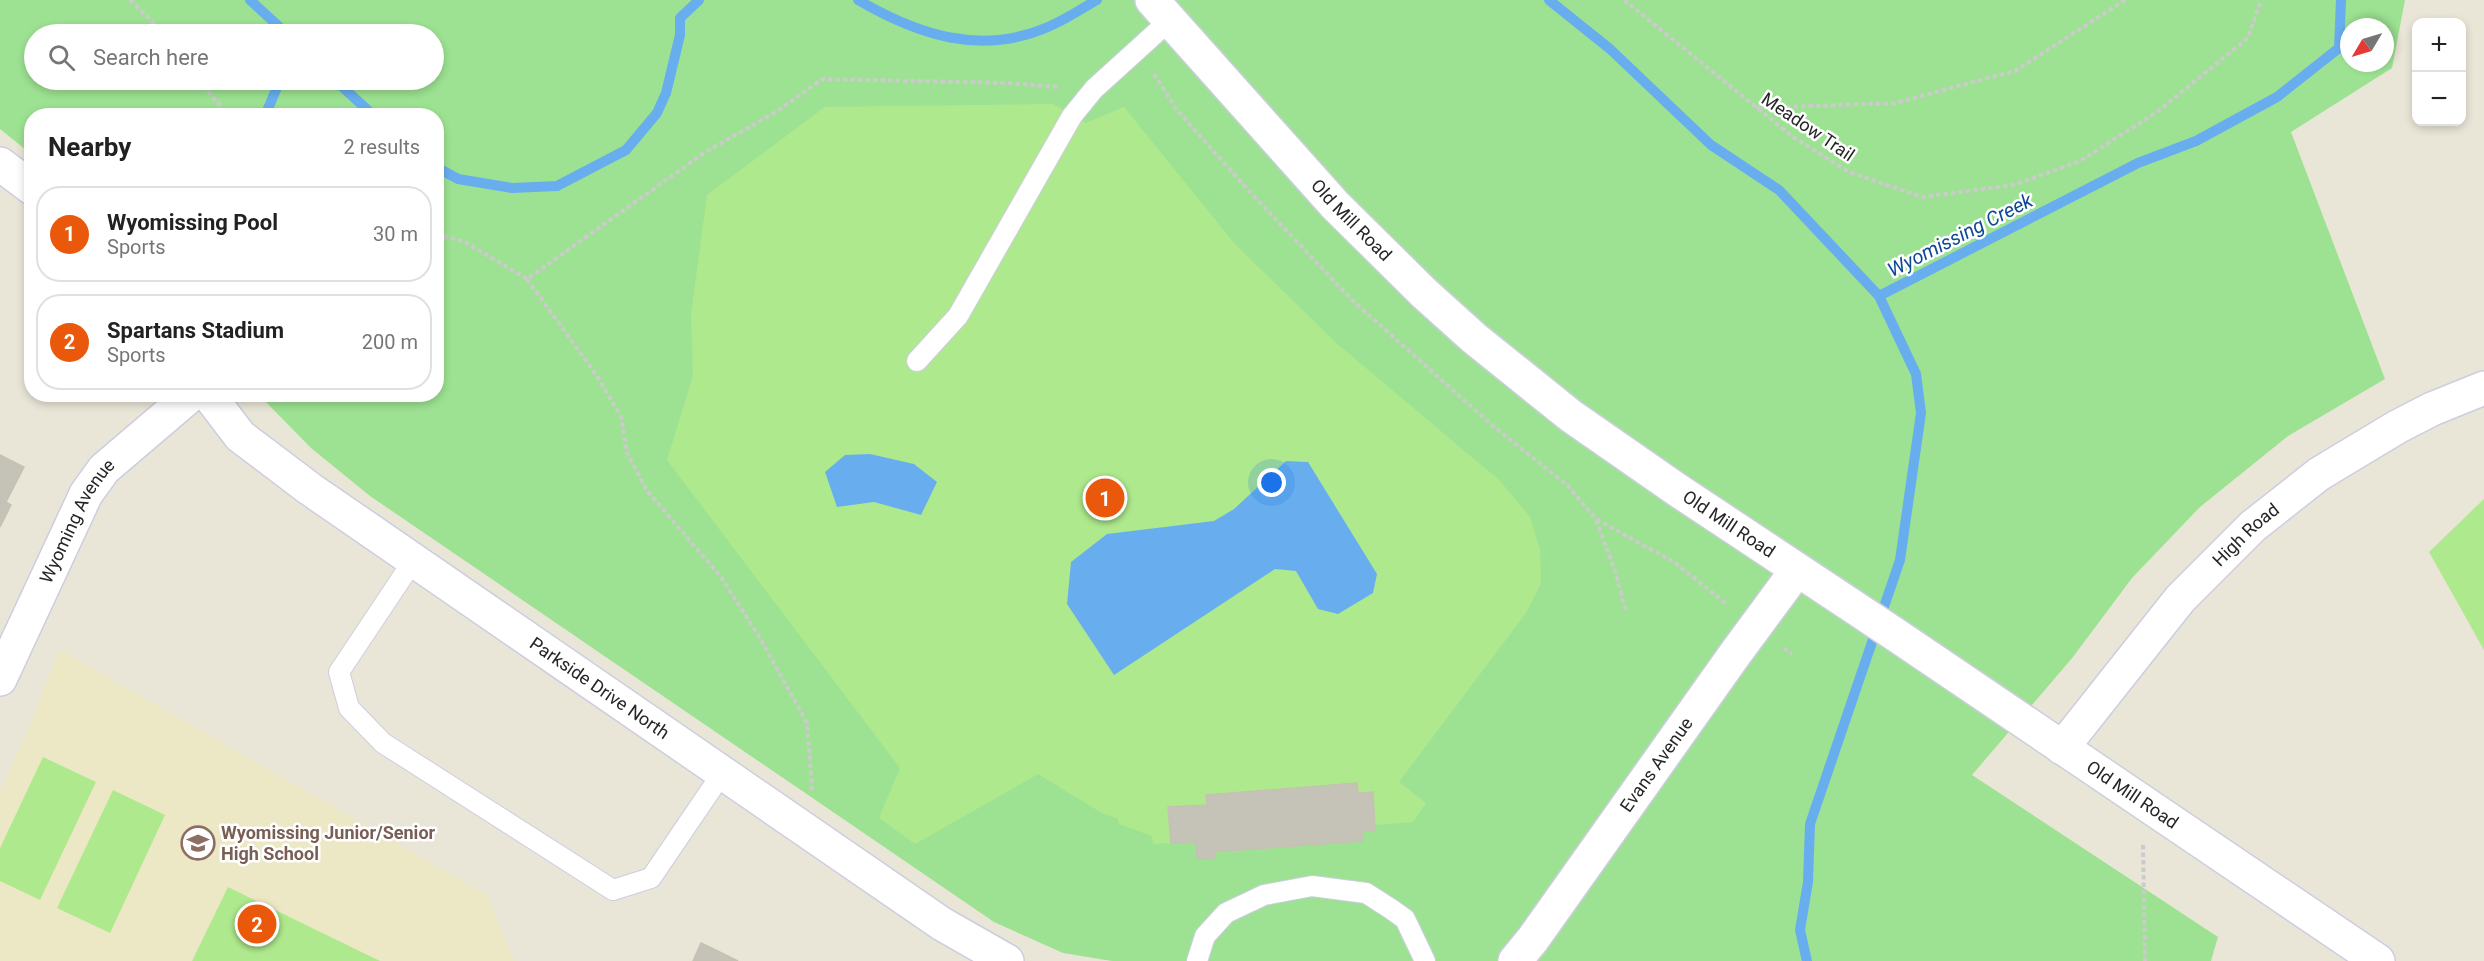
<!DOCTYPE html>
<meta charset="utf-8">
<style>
:root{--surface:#fff;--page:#f6f6f6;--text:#222;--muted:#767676;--line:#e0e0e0;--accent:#ea580c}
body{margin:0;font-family:Roboto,sans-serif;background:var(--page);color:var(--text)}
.controls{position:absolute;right:18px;top:18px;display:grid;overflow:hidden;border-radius:12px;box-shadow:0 3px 9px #0003}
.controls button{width:54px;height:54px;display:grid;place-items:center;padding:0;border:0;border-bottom:2px solid var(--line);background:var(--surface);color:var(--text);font:30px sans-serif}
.compass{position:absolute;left:2340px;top:18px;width:54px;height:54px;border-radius:50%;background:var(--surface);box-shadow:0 3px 9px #0003;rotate:232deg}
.you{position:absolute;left:1272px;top:483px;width:21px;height:21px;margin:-15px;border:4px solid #fff;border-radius:50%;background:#1a73e8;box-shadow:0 0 0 9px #1a73e833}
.badge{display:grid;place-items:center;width:39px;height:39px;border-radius:50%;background:var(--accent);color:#fff;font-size:20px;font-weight:700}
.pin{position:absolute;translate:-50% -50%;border:3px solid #fff;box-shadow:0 2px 6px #0006}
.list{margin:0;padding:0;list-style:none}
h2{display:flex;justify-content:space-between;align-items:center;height:78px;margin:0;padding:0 24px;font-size:26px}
h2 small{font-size:20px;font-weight:400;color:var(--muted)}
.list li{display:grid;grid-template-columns:39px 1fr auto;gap:18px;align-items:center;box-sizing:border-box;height:96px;margin:0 12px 12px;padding:0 12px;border:2px solid var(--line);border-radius:24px}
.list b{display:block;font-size:22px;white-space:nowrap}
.list p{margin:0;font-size:20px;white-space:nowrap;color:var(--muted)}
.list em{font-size:20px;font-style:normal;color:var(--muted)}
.icon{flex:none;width:33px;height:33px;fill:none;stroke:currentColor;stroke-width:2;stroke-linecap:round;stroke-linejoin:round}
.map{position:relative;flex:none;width:2484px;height:961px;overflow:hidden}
.search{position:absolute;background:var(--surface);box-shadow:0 3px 9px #0003;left:24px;top:24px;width:420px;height:66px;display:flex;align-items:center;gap:15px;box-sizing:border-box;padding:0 21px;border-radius:33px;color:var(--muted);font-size:22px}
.panel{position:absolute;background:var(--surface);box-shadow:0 3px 9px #0003;left:24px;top:108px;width:420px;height:294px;border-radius:24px}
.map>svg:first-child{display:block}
</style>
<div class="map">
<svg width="2484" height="961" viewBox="0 0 2484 961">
<rect width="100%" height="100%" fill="#eae6d7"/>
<path fill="#ece8c6" d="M 59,649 L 487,895 L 515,961 L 0,961 L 0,790 L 29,728 Z"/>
<path fill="#9de292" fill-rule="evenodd" d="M 0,0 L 2405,0 L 2392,68 L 2291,132 L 2385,379 L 2288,436 L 2200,507 L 2132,578 L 2073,657 L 1972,775 L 2218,937 L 2211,961 L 1112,961 L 1063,953 L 994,922 L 370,496 L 311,448 L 259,395 L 436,394 L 436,116 L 32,116 L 31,154 L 0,129 ZM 2349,27 L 2385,27 L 2385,63 L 2349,63 ZM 34,34 L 434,34 L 434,80 L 34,80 Z"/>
<g fill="#afe98d">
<path d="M 1053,104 L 1086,123 L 1124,107 L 1234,243 L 1335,342 L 1499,480 L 1530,517 L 1540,550 L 1541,583 L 1526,613 L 1399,782 L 1426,803 L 1413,822 L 1376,825 L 1375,830 L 1362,831 L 1363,841 L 1214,853 L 1196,842 L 1153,844 L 1152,836 L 1119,824 L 1118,819 L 1102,813 L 1038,774 L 915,844 L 879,818 L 900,768 L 667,460 L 693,376 L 691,315 L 707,195 L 825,107 Z"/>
<path d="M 2484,499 L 2484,650 L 2429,552 Z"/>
<path d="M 43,757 L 96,782 L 40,900 L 0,881 L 0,848 Z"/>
<path d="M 113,790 L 165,815 L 110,933 L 57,908 Z"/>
<path d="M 228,887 L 380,961 L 192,961 Z"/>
</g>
<g fill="#68aeee">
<path d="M 870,454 L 914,464 L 937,482 L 921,515 L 874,502 L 837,507 L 825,472 L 845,455 Z"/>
<path d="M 1286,461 L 1308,462 L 1377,574 L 1373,593 L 1338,614 L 1318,609 L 1296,571 L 1275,569 L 1114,675 L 1067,604 L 1071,562 L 1107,534 L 1214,521 L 1234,509 Z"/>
</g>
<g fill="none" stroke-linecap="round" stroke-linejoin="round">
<g stroke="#68aeee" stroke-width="10">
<path d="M 250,0 L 287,34"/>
<path d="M 858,0 C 918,35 981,56 1048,27 C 1065,20 1081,9 1097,0"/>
<path d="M 1549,0 L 1610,49 L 1711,145 L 1779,190 L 1879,296 L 1916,374 L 1921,413 L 1900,560 L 1810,824 L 1808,882 L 1800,930 L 1807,961"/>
<path d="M 335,80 L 374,116"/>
<path d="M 265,116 L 280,80"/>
<path d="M 436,167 L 458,179 L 512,188 L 557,186 L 626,150 L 657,113 L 666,93 L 680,35 L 680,18 L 699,0"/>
<path d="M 1879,296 L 2138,163 L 2196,141 L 2277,97 L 2339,48 L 2341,0"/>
</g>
</g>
<g fill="#c5c2b7" stroke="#c4c2b1" stroke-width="1.5">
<path d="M 0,455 L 24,467 L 6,502 L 11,505 L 0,527 Z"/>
<path d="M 1357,783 L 1358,793 L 1373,792 L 1375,830 L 1362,831 L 1363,841 L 1214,852 L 1215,858 L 1197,859 L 1196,842 L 1171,843 L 1168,807 L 1207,805 L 1206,795 Z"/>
<path d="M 701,943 L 738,961 L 693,961 Z"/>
</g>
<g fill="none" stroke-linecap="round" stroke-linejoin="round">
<g stroke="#cdcde0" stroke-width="22">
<g id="lane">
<path d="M 917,361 L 958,316 L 1072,116 L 1094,89 L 1169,21"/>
<path d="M 413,561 L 339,672 L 349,708 L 383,743 L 613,890 L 651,878 L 723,772"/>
<path d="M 1197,961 L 1205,936 L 1226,913 L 1264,895 L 1312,886 L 1366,893 L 1391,909 L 1405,919 L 1425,961"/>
</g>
</g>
<g stroke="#cdcde0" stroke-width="36">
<g id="street">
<path id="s1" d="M 0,679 L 86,494 L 104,469 L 192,394"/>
<path id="s2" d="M 2062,748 L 2180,599 L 2253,526 L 2319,474 L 2397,427 L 2432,409 L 2484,388"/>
<path id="s3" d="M 1515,961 L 1533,939 L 1735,654 L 1797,570"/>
</g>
</g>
<g stroke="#cdcde0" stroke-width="36">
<g id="secondary">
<path id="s4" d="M 1152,0 L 1335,205 L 1424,293 L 1474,338 L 1571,416 L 1676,489 L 1896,635 L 2378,961"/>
<path d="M 0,164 L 32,188"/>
<path id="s5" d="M 208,394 L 240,436 L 310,489 L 942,924 L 1007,961"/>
</g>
</g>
<g stroke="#cbcbcb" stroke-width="4" stroke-dasharray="4.5 3" stroke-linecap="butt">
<path d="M 130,0 L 165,34"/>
<path d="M 1624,0 L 1793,137 L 1849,172 L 1922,197 L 2013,185 L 2080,161 L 2157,112 L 2248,38 L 2261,0"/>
<path d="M 1154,74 L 1176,109 L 1249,191 L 1353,301 L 1492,425 L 1567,485 L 1596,519 L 1674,562 L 1728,605"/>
<path d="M 198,80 L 224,110 L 238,116"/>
<path d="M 1756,108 L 1895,103 L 2015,71 L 2125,0"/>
<path d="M 436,234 L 465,242 L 527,279 L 704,153 L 779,110 L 822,79 L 1010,83 L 1058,87"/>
<path d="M 527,279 L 597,376 L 621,417 L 627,453 L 648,492 L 721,577 L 760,638 L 807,723 L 812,787 L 810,792"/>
<path d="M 1596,520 L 1615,571 L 1626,612"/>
<path d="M 1784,648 L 1792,654"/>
<path d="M 2143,845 L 2145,961"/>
</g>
<use href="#lane" stroke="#fff" stroke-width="20"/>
<use href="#street" stroke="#fff" stroke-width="33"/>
<use href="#secondary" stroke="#fff" stroke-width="33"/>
</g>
<defs>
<g id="school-ring" transform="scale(1.725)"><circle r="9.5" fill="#fff" stroke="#8d6e63" stroke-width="1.5"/><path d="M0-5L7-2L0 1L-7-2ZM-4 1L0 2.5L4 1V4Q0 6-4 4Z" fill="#8d6e63"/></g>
</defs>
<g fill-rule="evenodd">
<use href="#school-ring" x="198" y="843"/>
</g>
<g text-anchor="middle" stroke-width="5" stroke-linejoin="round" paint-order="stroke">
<g font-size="18" fill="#262626" stroke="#fff">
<text transform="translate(1808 127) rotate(34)" y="6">Meadow Trail</text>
<text dy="6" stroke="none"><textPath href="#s4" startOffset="297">Old Mill Road</textPath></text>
<text dy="6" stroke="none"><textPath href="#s1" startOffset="176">Wyoming Avenue</textPath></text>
<text dy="6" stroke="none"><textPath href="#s4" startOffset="783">Old Mill Road</textPath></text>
<text dy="6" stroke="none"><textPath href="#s2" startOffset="282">High Road</textPath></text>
<text dy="6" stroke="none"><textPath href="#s5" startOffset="492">Parkside Drive North</textPath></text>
<text dy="6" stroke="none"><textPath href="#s3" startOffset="242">Evans Avenue</textPath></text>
<text dy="6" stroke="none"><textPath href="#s4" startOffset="1269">Old Mill Road</textPath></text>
</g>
<g font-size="18" font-weight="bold" fill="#785e54" stroke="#fff" text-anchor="start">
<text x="221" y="839">Wyomissing Junior/Senior<tspan x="221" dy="21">High School</tspan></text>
</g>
<g font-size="20" font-style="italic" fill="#0c4995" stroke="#fff">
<text transform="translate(1960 235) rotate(-27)" y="7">Wyomissing Creek</text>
</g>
</g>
</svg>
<div class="controls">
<button>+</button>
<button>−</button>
</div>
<svg class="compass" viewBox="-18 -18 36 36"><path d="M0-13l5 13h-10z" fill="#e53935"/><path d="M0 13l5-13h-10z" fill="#767676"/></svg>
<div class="you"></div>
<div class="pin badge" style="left:1105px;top:498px">1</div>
<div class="pin badge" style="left:257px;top:924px">2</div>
<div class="search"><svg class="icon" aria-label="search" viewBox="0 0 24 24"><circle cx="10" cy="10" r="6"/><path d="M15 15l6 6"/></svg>Search here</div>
<section class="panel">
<h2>Nearby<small>2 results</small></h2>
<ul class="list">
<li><span class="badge">1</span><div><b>Wyomissing Pool</b><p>Sports</p></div><em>30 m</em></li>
<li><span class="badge">2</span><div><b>Spartans Stadium</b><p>Sports</p></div><em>200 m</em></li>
</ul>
</section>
</div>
